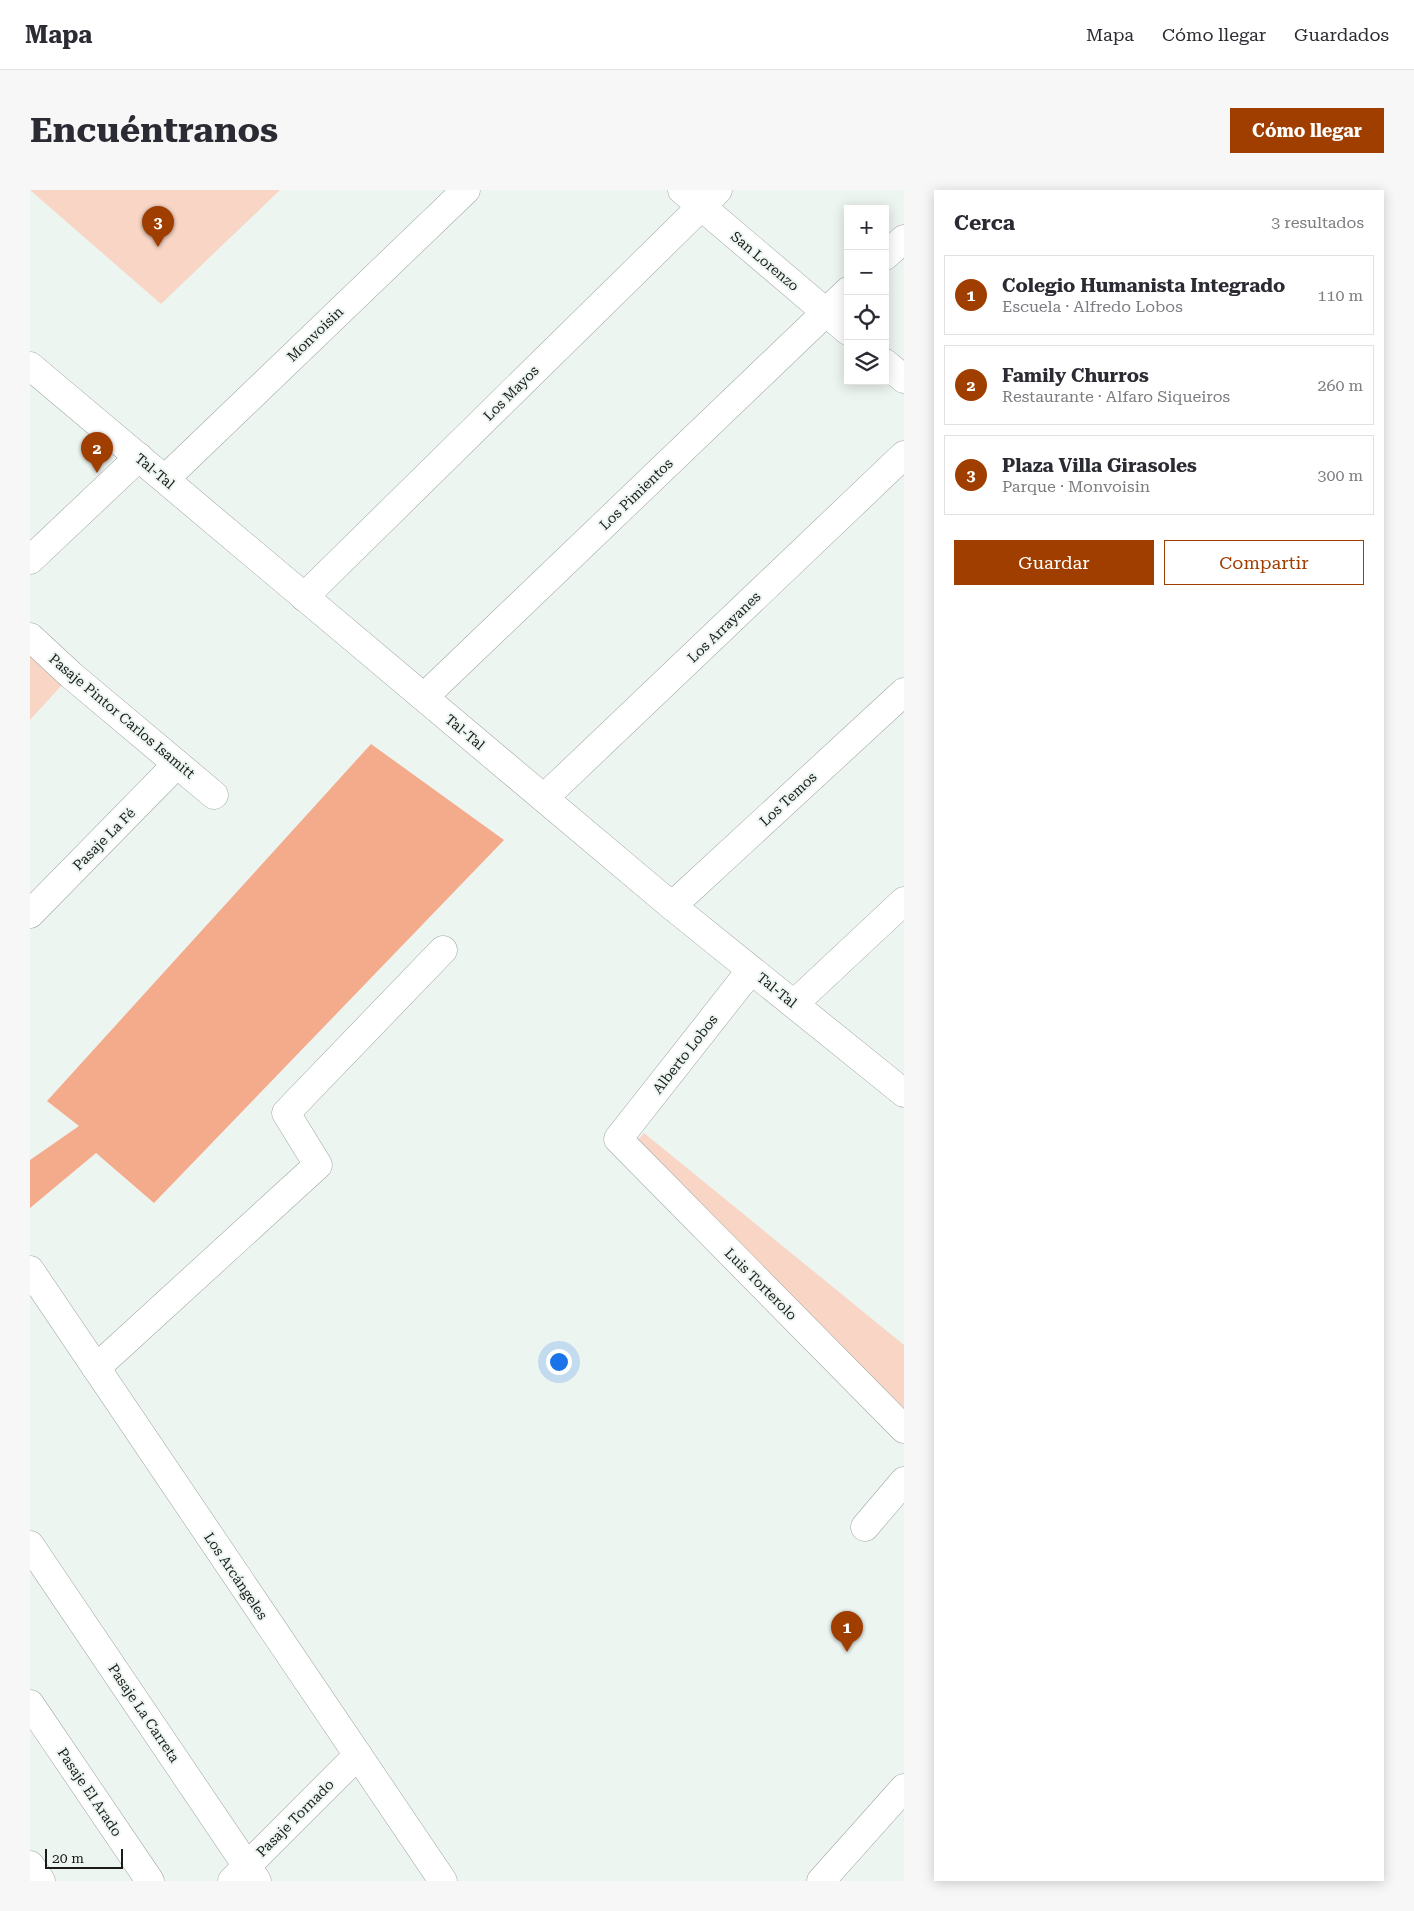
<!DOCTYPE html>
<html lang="es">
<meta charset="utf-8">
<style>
:root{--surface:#fff;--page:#f7f7f7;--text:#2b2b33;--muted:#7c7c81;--line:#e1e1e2;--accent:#a03e00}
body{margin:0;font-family:"Roboto Serif",serif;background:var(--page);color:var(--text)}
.controls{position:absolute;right:15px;top:15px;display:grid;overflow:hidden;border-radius:0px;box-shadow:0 2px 12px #0003}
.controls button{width:45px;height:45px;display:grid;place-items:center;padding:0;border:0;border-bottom:1px solid var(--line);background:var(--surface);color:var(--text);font:25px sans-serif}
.scale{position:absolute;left:15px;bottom:12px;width:78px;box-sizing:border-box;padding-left:5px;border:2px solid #191c1a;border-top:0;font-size:14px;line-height:18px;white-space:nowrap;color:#191c1a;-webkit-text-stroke:4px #edf5f1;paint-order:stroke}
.you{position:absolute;left:528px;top:1171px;width:18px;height:18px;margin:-12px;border:4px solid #fff;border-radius:50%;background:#1a73e8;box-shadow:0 0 0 8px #1a73e833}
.badge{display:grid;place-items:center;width:32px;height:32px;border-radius:50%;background:var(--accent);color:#fff;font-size:16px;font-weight:700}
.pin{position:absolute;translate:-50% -41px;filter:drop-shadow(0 1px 2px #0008)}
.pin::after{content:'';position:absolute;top:26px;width:18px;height:15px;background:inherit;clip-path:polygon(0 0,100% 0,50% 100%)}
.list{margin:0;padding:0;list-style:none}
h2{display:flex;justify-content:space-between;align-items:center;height:65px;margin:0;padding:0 20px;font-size:21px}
h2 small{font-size:16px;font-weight:400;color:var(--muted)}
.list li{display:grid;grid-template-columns:32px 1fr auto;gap:15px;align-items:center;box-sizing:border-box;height:80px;margin:0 10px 10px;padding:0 10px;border:1px solid var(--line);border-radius:0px}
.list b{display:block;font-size:19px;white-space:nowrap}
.list p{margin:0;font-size:16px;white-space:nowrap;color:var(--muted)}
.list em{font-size:16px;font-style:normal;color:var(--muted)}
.actions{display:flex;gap:10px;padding:15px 20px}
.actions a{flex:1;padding:11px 0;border:1px solid var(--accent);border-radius:0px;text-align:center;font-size:18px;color:var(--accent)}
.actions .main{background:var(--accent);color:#fff}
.icon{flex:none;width:28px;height:28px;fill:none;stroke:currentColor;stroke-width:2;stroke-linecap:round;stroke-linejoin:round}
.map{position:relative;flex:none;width:874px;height:1691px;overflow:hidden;border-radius:0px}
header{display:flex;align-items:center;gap:30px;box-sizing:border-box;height:70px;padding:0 25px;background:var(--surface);border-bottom:1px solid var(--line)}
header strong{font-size:24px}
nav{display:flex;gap:28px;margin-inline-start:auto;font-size:18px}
.intro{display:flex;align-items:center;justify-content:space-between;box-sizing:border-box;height:120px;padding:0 30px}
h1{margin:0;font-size:35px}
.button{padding:12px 22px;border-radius:0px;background:var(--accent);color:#fff;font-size:18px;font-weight:700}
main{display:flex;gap:30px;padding:0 30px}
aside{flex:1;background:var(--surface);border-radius:0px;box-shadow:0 2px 12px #0003}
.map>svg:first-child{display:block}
</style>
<header>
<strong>Mapa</strong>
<nav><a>Mapa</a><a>Cómo llegar</a><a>Guardados</a></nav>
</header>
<div class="intro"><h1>Encuéntranos</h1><a class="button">Cómo llegar</a></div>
<main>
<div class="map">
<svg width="874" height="1691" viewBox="0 0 874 1691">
<rect width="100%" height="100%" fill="#edf5f1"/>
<g fill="#f8d5c5">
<path d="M 0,0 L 250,0 L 131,114 Z"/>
<path d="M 0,447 L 41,485 L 0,530 Z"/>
<path d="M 614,943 L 874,1155 L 874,1230 L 605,953 Z"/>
</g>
<path fill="#f4ab8c" d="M 341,554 L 474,650 L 124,1013 L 66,963 L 0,1018 L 0,970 L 49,936 L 17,911 Z"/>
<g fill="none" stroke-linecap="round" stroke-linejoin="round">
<g stroke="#9ea5a2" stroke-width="29">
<g id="minor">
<path d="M 652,0 L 818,141"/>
<path d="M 855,66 L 874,49"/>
<path d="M 855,173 L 874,189"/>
<path d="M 135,289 L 436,0"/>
<path d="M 0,370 L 109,267"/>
<path d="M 274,407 L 688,0"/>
<path d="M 0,447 L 41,485 L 184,605"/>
<path d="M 394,507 L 818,101"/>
<path d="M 514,608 L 874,265"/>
<path d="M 642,716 L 874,502"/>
<path d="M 0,724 L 147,574"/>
<path d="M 721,780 L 588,949 L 874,1239"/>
<path d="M 764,814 L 874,711"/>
<path d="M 66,1178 L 288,975 L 256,923 L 413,760"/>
<path d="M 835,1337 L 874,1291"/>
<path d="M 0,1355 L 227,1691"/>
<path d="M 0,1514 L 120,1691"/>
<path d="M 0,1675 L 11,1691"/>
<path d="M 202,1691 L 328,1565"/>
</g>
</g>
<g stroke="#9ea5a2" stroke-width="29">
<g id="tertiary">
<path d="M 0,176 L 642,716 L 874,903"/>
<path d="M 0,1080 L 413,1691"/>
<path d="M 791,1691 L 874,1598"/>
</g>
</g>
<use href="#minor" stroke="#fff" stroke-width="28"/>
<use href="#tertiary" stroke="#fff" stroke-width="28"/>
</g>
<g text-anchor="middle" stroke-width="4" stroke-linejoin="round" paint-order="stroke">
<g font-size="14" fill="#191c1a" stroke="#edf5f1">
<text transform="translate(735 71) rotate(40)" y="5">San Lorenzo</text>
<text transform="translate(285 144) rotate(-44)" y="5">Monvoisin</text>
<text transform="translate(481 203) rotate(-45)" y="5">Los Mayos</text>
<text transform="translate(125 281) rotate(40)" y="5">Tal-Tal</text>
<text transform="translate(606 304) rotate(-44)" y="5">Los Pimientos</text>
<text transform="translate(694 437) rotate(-44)" y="5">Los Arrayanes</text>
<text transform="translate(92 526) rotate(40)" y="5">Pasaje Pintor Carlos Isamitt</text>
<text transform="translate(435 542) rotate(40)" y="5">Tal-Tal</text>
<text transform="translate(758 609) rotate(-43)" y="5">Los Temos</text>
<text transform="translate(74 649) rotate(-45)" y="5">Pasaje La Fé</text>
<text transform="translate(747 800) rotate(39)" y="5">Tal-Tal</text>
<text transform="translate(655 864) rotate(-52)" y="5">Alberto Lobos</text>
<text transform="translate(731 1094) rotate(45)" y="5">Luis Torterolo</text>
<text transform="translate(206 1386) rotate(56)" y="5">Los Arcángeles</text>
<text transform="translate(114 1523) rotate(56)" y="5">Pasaje La Carreta</text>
<text transform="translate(60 1602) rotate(56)" y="5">Pasaje El Arado</text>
<text transform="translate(265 1628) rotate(-45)" y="5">Pasaje Tornado</text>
</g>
</g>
</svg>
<div class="controls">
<button>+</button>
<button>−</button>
<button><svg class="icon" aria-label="locate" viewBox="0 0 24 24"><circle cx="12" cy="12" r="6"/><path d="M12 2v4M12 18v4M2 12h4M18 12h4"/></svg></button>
<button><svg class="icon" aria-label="layers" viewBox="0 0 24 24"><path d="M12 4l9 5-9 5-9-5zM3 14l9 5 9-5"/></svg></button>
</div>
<div class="scale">20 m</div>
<div class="you"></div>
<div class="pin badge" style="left:817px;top:1462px">1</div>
<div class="pin badge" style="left:67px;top:283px">2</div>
<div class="pin badge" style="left:128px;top:57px">3</div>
</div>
<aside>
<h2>Cerca<small>3 resultados</small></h2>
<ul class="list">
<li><span class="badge">1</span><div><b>Colegio Humanista Integrado</b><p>Escuela · Alfredo Lobos</p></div><em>110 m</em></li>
<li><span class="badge">2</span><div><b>Family Churros</b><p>Restaurante · Alfaro Siqueiros</p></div><em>260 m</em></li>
<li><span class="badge">3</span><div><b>Plaza Villa Girasoles</b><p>Parque · Monvoisin</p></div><em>300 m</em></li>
</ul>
<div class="actions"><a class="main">Guardar</a><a>Compartir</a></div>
</aside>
</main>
